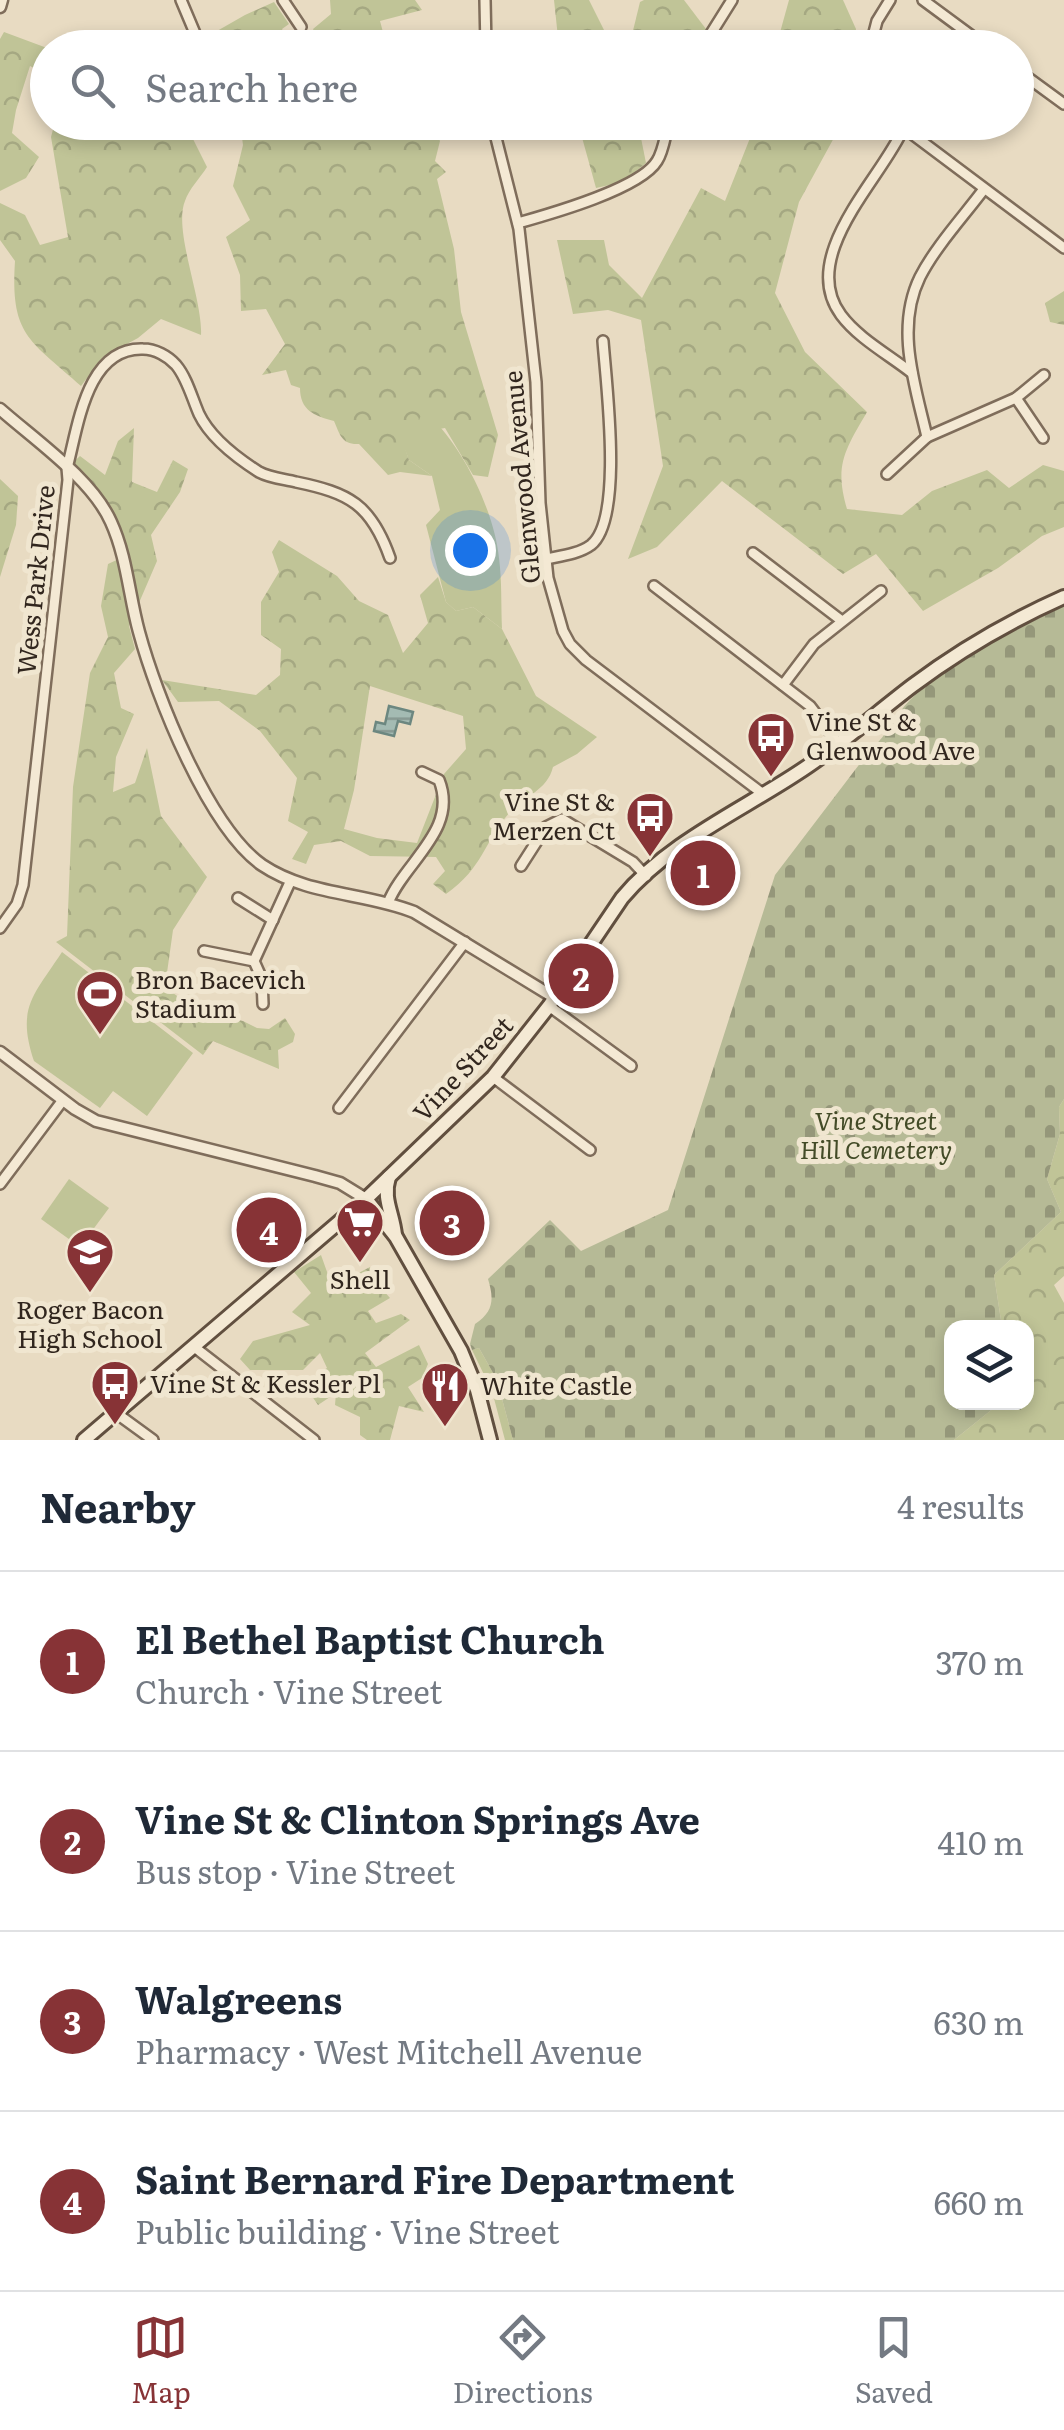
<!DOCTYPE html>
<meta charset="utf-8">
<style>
:root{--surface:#fff;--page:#f2f2f3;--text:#1f2937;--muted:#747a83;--line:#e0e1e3;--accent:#873336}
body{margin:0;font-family:Literata,serif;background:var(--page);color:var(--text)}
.controls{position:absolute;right:30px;bottom:30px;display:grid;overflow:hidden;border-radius:20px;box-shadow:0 5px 15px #0003}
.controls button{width:90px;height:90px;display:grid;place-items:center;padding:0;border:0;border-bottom:2px solid var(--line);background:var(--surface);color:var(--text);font:50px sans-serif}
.you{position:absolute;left:470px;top:550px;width:35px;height:35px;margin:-25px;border:8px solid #fff;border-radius:50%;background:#1a73e8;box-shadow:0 0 0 15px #1a73e833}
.badge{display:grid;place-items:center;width:65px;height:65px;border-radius:50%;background:var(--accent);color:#fff;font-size:32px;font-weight:700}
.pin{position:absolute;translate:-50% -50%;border:5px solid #fff;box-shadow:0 2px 10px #0006}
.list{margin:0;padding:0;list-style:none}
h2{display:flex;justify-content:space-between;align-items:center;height:130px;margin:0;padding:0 40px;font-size:42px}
h2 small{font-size:32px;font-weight:400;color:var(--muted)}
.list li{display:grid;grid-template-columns:65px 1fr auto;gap:30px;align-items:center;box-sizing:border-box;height:180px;padding:0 40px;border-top:2px solid var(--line)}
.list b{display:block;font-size:38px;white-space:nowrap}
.list p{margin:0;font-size:32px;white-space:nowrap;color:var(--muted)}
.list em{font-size:32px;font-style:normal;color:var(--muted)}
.icon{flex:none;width:55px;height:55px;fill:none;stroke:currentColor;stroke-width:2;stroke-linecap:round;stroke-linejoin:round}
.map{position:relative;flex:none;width:1064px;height:1440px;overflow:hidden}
.search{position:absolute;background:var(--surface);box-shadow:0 5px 15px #0003;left:30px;right:30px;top:30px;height:110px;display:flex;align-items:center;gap:25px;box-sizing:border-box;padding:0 35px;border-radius:55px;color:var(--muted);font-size:38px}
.sheet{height:850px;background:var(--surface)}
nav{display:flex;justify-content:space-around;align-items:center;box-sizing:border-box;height:140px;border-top:2px solid var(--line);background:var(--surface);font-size:28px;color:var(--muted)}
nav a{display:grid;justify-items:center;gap:5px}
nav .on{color:var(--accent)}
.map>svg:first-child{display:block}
</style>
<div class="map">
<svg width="1064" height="1440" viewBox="0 0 1064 1440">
<defs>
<pattern id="forest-crowns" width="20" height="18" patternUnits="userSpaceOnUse" patternTransform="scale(2.5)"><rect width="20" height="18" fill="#c0c497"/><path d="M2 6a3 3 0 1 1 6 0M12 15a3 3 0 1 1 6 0" fill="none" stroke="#a5a882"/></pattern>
<pattern id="cemetery-stones" width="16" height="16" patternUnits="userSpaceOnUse" patternTransform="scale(2.5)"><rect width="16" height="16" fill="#b6ba96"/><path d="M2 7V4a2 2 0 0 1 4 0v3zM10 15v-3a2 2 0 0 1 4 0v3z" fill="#95977a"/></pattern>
<pattern id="water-rules" width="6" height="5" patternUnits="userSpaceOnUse" patternTransform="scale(2.5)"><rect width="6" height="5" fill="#a4bbb3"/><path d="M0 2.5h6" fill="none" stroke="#869891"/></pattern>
</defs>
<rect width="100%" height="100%" fill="#e8dbc2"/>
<g fill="#c0c497">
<path d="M 422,409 C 460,440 494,509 499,558 C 502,581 501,606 502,629 L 473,607 L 456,611 L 446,602 L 426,525 L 440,510 L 432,476 L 409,460 L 404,447 Z"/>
<path d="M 62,952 L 193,1053 L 147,1116 L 113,1091 L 100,1108 L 34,1061 C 16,1007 34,995 62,952 Z"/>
<path d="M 69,1179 L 109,1208 L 80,1247 L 41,1219 Z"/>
<path d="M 479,1348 L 497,1380 L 513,1440 L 505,1440 L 492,1391 L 472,1350 Z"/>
</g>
<g fill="url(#forest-crowns)" fill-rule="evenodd">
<path d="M 330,0 L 415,0 L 422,10 L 380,21 L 387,47 L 321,47 L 313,29 L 331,14 Z"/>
<path d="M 554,0 L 589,0 L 605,32 L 602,47 L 559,47 Z"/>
<path d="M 644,0 L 684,0 L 706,29 L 692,47 L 629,47 L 640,2 Z"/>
<path d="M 789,0 L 843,0 L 856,29 L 854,47 L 776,47 Z"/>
<path d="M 274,2 L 289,24 L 282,29 L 291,47 L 208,47 L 203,39 L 245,15 Z"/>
<path d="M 4,32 L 47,48 L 48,75 L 30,66 L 16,110 L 12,133 L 39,157 L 26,178 L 0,191 L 0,39 Z"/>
<path d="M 55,122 L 142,123 L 146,133 L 174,123 L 185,123 L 207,167 C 200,178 189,189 185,201 C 173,230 203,300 201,335 L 161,319 L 138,338 L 103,357 L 81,386 C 30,340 10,336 15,261 L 0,240 L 0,203 L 25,215 L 40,245 L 68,237 L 51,137 Z"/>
<path d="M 240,123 L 441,123 L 433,127 L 440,141 L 435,161 L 446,172 L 437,179 L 454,249 L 461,312 L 498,435 L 488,477 L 473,475 L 445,428 L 428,431 L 422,412 L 410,446 L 405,448 L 409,460 L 432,476 L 400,472 L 388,475 L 359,444 C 342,445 340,435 334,421 C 314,416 300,410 300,388 L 291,385 L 286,370 L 262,375 L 285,344 L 266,309 L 241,311 L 240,275 L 226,237 L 250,220 L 233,186 L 243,145 Z"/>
<path d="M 578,123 L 638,123 L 646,163 L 623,182 L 596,188 Z"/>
<path d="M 756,123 L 842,123 L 799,202 L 775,293 L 805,352 L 867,412 C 845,450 834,465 847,509 L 902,515 L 932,491 L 987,470 L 1009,488 L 1043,465 L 1064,471 L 1064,527 L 1042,536 L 998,568 L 923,611 L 876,554 L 843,574 L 722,481 L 657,547 L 628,559 L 663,466 L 641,320 L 608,310 L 573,314 L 557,240 L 604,240 L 609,265 L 642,298 L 701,188 L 725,201 Z"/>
<path d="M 1064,291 L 1064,325 L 1050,322 L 1045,303 Z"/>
<path d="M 134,428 L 132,482 L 157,492 L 173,460 L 188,469 L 180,492 L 151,535 L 157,561 L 129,626 L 135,649 L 114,673 L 121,708 L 134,714 L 116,757 L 113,792 L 135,783 L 147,748 L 161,816 L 207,877 L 173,930 L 165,987 L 196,1010 L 243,1021 L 257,1028 L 269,1029 L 285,1018 L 295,1034 L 293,1042 L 278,1050 L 279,1069 L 213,1041 L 203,1055 L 56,942 L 67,936 L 73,787 L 90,673 L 108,637 L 101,606 L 108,564 L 123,557 L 111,519 L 67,468 L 80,456 L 105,475 L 118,441 Z"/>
<path d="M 0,479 L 18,496 L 16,525 L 0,577 Z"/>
<path d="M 279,540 L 337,576 L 359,601 L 388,615 L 403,653 L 428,623 L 420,595 L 438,577 L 446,602 L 456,611 L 473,607 L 502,629 L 536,696 L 597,737 L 577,754 L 553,767 C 547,791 525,795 510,812 C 483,843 484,867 446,894 L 433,884 L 445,871 L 436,857 L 370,856 L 341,841 L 314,845 L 306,864 L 292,859 L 308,832 L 288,821 L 297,778 L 260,731 L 219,701 L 178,702 L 162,680 L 256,695 L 280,675 L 281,649 L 261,635 L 261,602 L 279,572 L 272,552 ZM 370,686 L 463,716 L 466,749 L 444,774 L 417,843 L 377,838 L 344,829 L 354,790 Z"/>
<path d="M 1064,1099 L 1064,1276 L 1054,1285 L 1064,1303 L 1064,1440 L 954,1440 L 1000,1403 L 1026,1402 L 1026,1328 L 1002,1327 L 994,1275 L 1061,1212 L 1047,1179 L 1060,1134 L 1059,1107 Z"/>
<path d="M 321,1255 L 331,1283 L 339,1283 L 370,1267 L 375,1274 L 354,1290 L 371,1293 L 383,1290 L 390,1298 L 368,1311 L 376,1323 L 401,1314 L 410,1320 L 365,1353 L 376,1367 L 419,1345 L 428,1364 L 422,1378 L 408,1387 L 424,1412 L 399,1406 L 390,1440 L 367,1440 L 360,1435 L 360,1417 L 335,1405 L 336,1393 L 318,1405 L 303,1383 L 327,1368 L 320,1353 L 303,1370 L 250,1370 L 240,1359 L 253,1341 L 310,1325 L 292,1312 L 311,1293 L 294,1272 Z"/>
</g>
<path fill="url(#cemetery-stones)" d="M 1064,606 L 1064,1099 L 1059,1107 L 1060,1134 L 1047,1179 L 1061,1212 L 994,1275 L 1002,1327 L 952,1328 L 952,1402 L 1000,1403 L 954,1440 L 513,1440 L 497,1380 L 479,1348 L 472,1350 L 470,1344 L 475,1324 C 494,1311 494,1299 488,1279 L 550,1220 L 581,1251 L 668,1210 L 775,875 L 871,749 C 888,735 895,715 910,700 C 944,666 1020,627 1064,606 Z"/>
<path fill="url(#water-rules)" stroke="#6c8780" stroke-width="2.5" d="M 389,706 L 413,712 L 410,724 L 398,721 L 394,736 L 374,731 L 376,722 L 385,724 Z"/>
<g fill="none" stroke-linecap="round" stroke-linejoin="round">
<g stroke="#7f6d5b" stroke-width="14">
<g id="minor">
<path d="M 181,0 L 197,38 L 183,48"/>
<path d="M 283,0 L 301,27"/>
<path d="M 485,0 L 486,48"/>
<path d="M 923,0 L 988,48"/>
<path d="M 702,48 L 732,0"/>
<path d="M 870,48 L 877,21 L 890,0"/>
<path d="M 1016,69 L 1064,104"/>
<path d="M 492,122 L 519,229 L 536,382 L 540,503 L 548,578 L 563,631 L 570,644 L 586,660 L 763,794"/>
<path d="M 896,122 L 1064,248"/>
<path d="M 903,129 C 882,178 797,256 841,315 C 858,338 889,355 912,373"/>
<path d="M 518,223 C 550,214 640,189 657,161 C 664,150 665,135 669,122"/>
<path d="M 1016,398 L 1043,438"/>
<path d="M 927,437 C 915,385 895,328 920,277 C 936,246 963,217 984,189"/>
<path d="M 887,474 L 927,437 L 1016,398 L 1044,375"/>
<path d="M 753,553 L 842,621"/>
<path d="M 546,559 C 560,556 579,554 591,545 C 624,519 606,383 603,341"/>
<path d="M 654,586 L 810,706 L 838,743"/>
<path d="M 783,685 L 814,644 L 881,591"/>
<path d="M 521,866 L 546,827 L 562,819 L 633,862 L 646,876"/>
<path d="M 238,898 L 273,920"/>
<path d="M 388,903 C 404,862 459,830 439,780 L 422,772"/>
<path d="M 0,928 L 17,904 L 23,885 L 68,480 L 67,468 C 78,428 86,347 143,349 C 155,349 168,356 176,365 C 187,378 192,398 199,414 C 210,437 237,458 259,472 C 270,478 284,479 296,482 C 349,493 371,504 390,558"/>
<path d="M 204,951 L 254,961"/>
<path d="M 263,1004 L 262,979 L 254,961 L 291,880"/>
<path d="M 549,1006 L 631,1066"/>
<path d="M 493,1077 L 590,1150"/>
<path d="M 339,1108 L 465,942"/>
<path d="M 0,1184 L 63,1100"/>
<path d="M 193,1346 L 314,1440"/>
<path d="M 116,1413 L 153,1440"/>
</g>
</g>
<g stroke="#7f6d5b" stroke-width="15">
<g id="tertiary">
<path d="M 0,7 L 2,0"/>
<path d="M 0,409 C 35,440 92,479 111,522 C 127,557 129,596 139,632 C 156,695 208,827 262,865 C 308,896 364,892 414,912 L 555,998"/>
<path d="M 0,1052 L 75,1109 L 96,1121 L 315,1176 L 340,1183 L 366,1199"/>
</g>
</g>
<g stroke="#614f3f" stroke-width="18">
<g id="secondary">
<path d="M 389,1177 C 382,1199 393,1213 395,1235"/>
<path d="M 366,1199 L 396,1237 L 461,1351 L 477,1390 L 490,1440"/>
<path d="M 84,1440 L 366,1199 L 493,1077 L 549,1006 L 622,898 C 667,844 738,812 796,774 C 837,748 874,715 912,686 C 960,650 1010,621 1064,597"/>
</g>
</g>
<use href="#minor" stroke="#f4e9d4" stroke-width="9"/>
<use href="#tertiary" stroke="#f4e9d4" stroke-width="10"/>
<use href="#secondary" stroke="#f4e9d4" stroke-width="12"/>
</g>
<defs>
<g id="bus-pin" transform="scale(2.5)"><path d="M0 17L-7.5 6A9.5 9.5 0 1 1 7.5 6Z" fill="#873336" stroke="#f0e6d0"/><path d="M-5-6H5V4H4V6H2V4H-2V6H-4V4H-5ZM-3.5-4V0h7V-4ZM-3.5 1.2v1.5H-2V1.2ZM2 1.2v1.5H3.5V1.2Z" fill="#fff"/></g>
<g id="stadium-pin" transform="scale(2.5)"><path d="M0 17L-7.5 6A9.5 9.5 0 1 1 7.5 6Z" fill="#873336" stroke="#f0e6d0"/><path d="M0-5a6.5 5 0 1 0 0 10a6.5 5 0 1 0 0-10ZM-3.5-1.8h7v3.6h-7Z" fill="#fff"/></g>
<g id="supermarket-pin" transform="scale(2.5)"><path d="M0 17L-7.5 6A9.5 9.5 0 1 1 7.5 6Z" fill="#873336" stroke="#f0e6d0"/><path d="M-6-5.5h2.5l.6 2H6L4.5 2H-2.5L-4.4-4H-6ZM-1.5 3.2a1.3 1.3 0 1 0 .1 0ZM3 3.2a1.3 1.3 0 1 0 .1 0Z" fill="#fff"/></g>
<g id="school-pin" transform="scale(2.5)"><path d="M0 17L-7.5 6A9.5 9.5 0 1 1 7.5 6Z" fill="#873336" stroke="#f0e6d0"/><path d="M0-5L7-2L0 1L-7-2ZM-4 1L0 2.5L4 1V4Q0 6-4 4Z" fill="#fff"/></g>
<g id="restaurant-pin" transform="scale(2.5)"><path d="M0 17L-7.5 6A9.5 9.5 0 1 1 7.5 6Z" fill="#873336" stroke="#f0e6d0"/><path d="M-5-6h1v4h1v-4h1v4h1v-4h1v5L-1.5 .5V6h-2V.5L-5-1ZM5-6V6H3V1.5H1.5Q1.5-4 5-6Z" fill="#fff"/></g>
</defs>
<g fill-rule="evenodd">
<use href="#bus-pin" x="771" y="736"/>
<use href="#bus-pin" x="650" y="816"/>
<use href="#stadium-pin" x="100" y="994"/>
<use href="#supermarket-pin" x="360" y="1222"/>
<use href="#school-pin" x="90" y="1252"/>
<use href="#bus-pin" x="115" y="1384"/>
<use href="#restaurant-pin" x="445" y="1386"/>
</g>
<g text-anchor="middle" stroke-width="10" stroke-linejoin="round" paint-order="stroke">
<g font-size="25" fill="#31261e" stroke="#f0e6d0">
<text transform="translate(522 477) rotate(-95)" y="9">Glenwood Avenue</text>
<text transform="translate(36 580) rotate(-84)" y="9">Wess Park Drive</text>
<text transform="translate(463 1069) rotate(-47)" y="9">Vine Street</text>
</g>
<g font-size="25" fill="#31261e" stroke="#f0e6d0" text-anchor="start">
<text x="806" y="731">Vine St &amp;<tspan x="806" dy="29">Glenwood Ave</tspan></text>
<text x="615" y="811" text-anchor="end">Vine St &amp;<tspan x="615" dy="29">Merzen Ct</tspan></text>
<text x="135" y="989">Bron Bacevich<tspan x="135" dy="29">Stadium</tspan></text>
<text x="360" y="1289" text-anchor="middle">Shell</text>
<text x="90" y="1319" text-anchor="middle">Roger Bacon<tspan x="90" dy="29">High School</tspan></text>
<text x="150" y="1393">Vine St &amp; Kessler Pl</text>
<text x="480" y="1395">White Castle</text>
</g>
<g font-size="25" font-style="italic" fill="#434b27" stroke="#f0e6d0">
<text x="876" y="1130">Vine Street<tspan x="876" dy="29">Hill Cemetery</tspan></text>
</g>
</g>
</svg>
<div class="controls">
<button><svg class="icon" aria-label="layers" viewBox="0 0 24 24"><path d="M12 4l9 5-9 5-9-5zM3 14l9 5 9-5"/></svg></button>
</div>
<div class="you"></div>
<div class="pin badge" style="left:703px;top:873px">1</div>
<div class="pin badge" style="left:581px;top:976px">2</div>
<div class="pin badge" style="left:452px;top:1223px">3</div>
<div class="pin badge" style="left:269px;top:1230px">4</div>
<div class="search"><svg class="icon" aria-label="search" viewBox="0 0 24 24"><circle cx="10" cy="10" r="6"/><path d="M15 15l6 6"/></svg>Search here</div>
</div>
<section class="sheet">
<h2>Nearby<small>4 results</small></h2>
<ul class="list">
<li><span class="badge">1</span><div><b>El Bethel Baptist Church</b><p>Church · Vine Street</p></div><em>370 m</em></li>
<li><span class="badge">2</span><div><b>Vine St &amp; Clinton Springs Ave</b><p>Bus stop · Vine Street</p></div><em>410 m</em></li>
<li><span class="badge">3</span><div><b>Walgreens</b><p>Pharmacy · West Mitchell Avenue</p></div><em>630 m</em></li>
<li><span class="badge">4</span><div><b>Saint Bernard Fire Department</b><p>Public building · Vine Street</p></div><em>660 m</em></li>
</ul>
</section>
<nav>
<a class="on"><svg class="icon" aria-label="map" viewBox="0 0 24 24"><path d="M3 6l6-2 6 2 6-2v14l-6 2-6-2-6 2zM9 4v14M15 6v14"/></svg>Map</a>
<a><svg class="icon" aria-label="directions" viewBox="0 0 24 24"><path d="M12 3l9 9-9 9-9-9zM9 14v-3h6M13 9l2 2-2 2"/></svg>Directions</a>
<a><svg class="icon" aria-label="saved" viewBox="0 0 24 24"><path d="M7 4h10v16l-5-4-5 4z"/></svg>Saved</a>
</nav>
